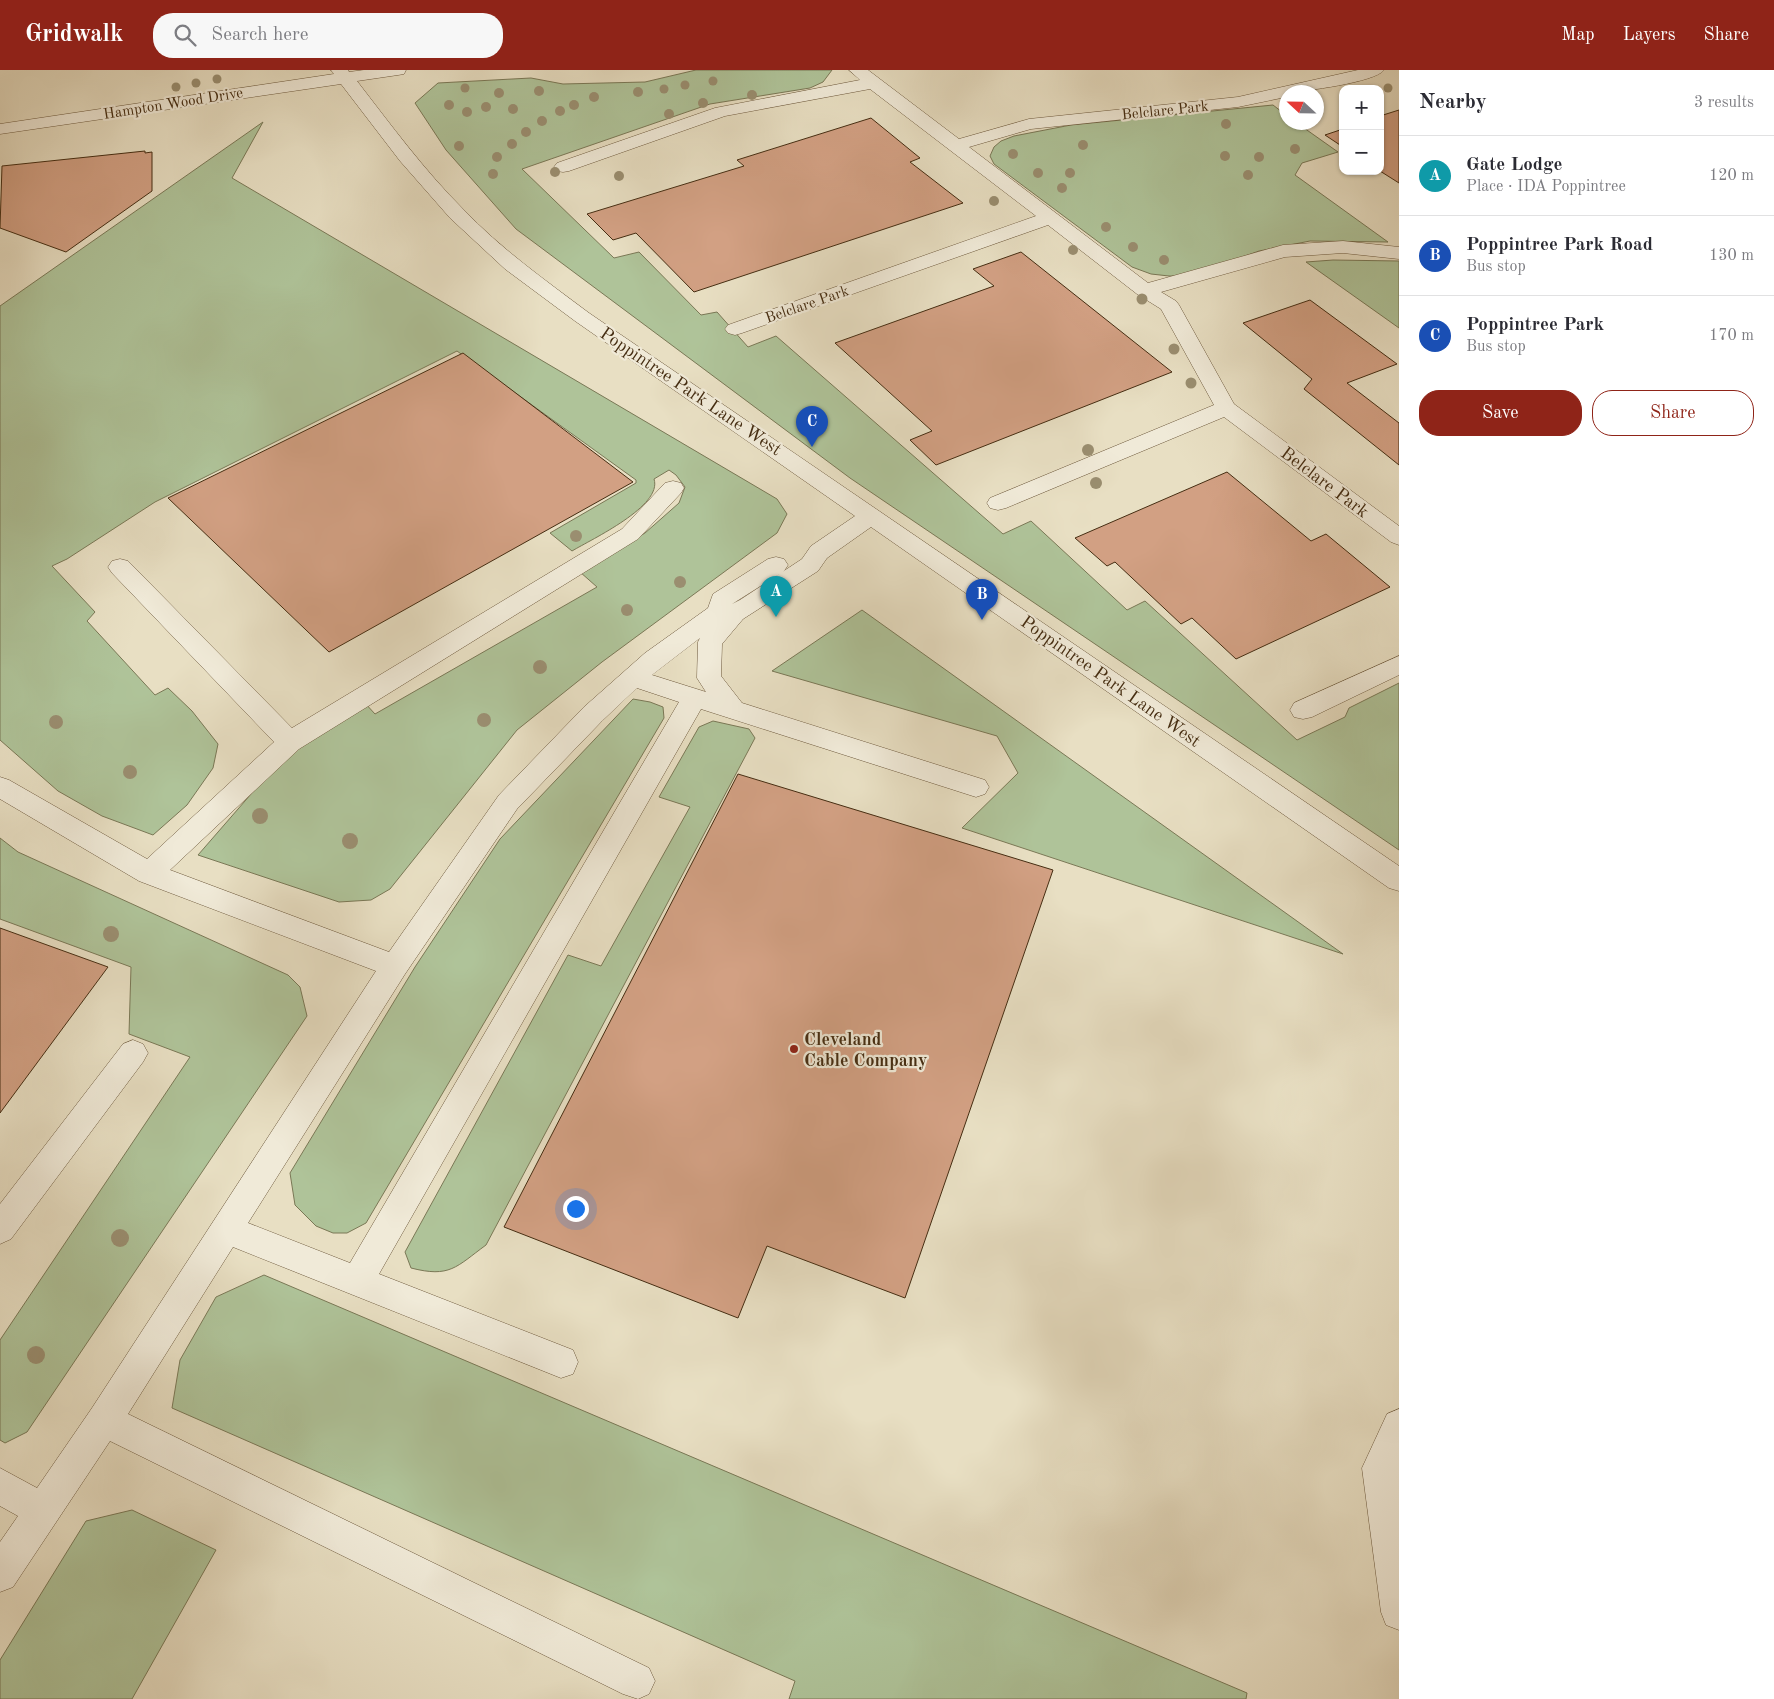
<!DOCTYPE html>
<meta charset="utf-8">
<style>
:root{--surface:#fff;--page:#f7f7f7;--text:#2b2b33;--muted:#7c7c81;--line:#e1e1e2;--accent:#8f2418}
body{margin:0;font-family:"Old Standard TT",serif;background:var(--page);color:var(--text)}
.controls{position:absolute;right:15px;top:15px;display:grid;overflow:hidden;border-radius:10px;box-shadow:0 1px 4px #0004}
.controls button{width:45px;height:45px;display:grid;place-items:center;padding:0;border:0;border-bottom:1px solid var(--line);background:var(--surface);color:var(--text);font:25px sans-serif}
.compass{position:absolute;left:1279px;top:15px;width:45px;height:45px;border-radius:50%;background:var(--surface);box-shadow:0 1px 4px #0004;rotate:292deg}
.you{position:absolute;left:575px;top:1138px;width:18px;height:18px;margin:-12px;border:4px solid #fff;border-radius:50%;background:#1a73e8;box-shadow:0 0 0 8px #1a73e833}
.badge{display:grid;place-items:center;width:32px;height:32px;border-radius:50%;background:var(--accent);color:#fff;font-size:16px;font-weight:700}
.pin{position:absolute;translate:-50% -41px;filter:drop-shadow(0 1px 2px #0008)}
.pin::after{content:'';position:absolute;top:26px;width:18px;height:15px;background:inherit;clip-path:polygon(0 0,100% 0,50% 100%)}
.list{margin:0;padding:0;list-style:none}
h2{display:flex;justify-content:space-between;align-items:center;height:65px;margin:0;padding:0 20px;font-size:21px}
h2 small{font-size:16px;font-weight:400;color:var(--muted)}
.list li{display:grid;grid-template-columns:32px 1fr auto;gap:15px;align-items:center;box-sizing:border-box;height:80px;padding:0 20px;border-top:1px solid var(--line)}
.list b{display:block;font-size:19px;white-space:nowrap}
.list p{margin:0;font-size:16px;white-space:nowrap;color:var(--muted)}
.list em{font-size:16px;font-style:normal;color:var(--muted)}
.actions{display:flex;gap:10px;padding:15px 20px}
.actions a{flex:1;padding:11px 0;border:1px solid var(--accent);border-radius:20px;text-align:center;font-size:18px;color:var(--accent)}
.actions .main{background:var(--accent);color:#fff}
.icon{flex:none;width:28px;height:28px;fill:none;stroke:currentColor;stroke-width:2;stroke-linecap:round;stroke-linejoin:round}
.map{position:relative;flex:none;width:1399px;height:1629px;overflow:hidden}
header{display:flex;align-items:center;gap:30px;box-sizing:border-box;height:70px;padding:0 25px;background:var(--accent);color:#fff}
header strong{font-size:24px}
nav{display:flex;gap:28px;margin-inline-start:auto;font-size:18px}
.search{width:350px;height:45px;background:var(--page);display:flex;align-items:center;gap:12px;box-sizing:border-box;padding:0 18px;border-radius:20px;color:var(--muted);font-size:19px}
main{display:flex}
aside{flex:1;background:var(--surface)}
.map>svg:first-child{display:block}
</style>
<header>
<strong>Gridwalk</strong>
<div class="search"><svg class="icon" aria-label="search" viewBox="0 0 24 24"><circle cx="10" cy="10" r="6"/><path d="M15 15l6 6"/></svg>Search here</div>
<nav><a>Map</a><a>Layers</a><a>Share</a></nav>
</header>
<main>
<div class="map">
<svg width="1399" height="1629" viewBox="0 0 1399 1629">
<rect width="100%" height="100%" fill="#e8dfc3"/>
<filter id="stains"><feTurbulence type="fractalNoise" baseFrequency=".004" numOctaves="4"/><feColorMatrix values="0 0 0 0 .2 0 0 0 0 .09 0 0 0 0 .02 0 0 0 .5 -.17"/></filter>
<radialGradient id="worn" r=".72"><stop offset=".6" stop-color="#630" stop-opacity="0"/><stop offset="1" stop-color="#630" stop-opacity=".3"/></radialGradient>
<g fill="#afc399" stroke="#7a7856">
<path d="M 696,0 L 832,0 L 823,12 L 810,18 L 710,34 L 522,99 L 614,188 L 639,182 L 701,245 L 717,242 L 748,277 L 776,266 L 1003,464 L 1031,451 L 1127,540 L 1145,531 L 1297,670 L 1345,647 L 1349,638 L 1399,613 L 1399,780 L 850,408 L 516,159 L 446,80 L 415,33 L 438,13 L 531,8 L 563,14 L 645,12 Z"/>
<path d="M 1273,35 L 1286,45 L 1286,52 L 1297,53 L 1338,82 L 1302,93 L 1295,105 L 1388,172 L 1310,171 L 1259,181 L 1190,206 L 1169,206 L 1151,204 L 1132,197 L 994,94 L 990,86 L 994,77 L 1001,71 L 1014,66 L 1071,55 Z"/>
<path d="M 263,52 L 232,108 L 777,429 L 787,444 L 777,463 L 602,592 L 517,660 L 390,819 L 371,830 L 339,832 L 198,785 L 292,677 L 364,632 L 375,644 L 597,517 L 580,502 L 590,497 L 645,463 L 679,433 L 685,417 L 676,405 L 669,400 L 654,409 C 663,436 592,469 572,481 L 550,463 L 636,413 L 636,410 L 457,281 L 155,432 L 67,489 L 52,496 L 95,542 L 87,551 L 155,625 L 168,618 L 192,641 L 218,674 L 213,698 L 187,735 L 153,765 L 102,746 L 58,721 L 0,670 L 0,236 Z"/>
<path d="M 1333,190 L 1399,191 L 1399,258 L 1306,192 Z"/>
<path d="M 862,540 L 1343,884 L 962,758 L 1018,703 L 997,666 L 772,601 Z"/>
<path d="M 633,629 L 650,632 L 663,637 L 664,648 L 366,1153 L 347,1163 L 333,1163 L 316,1156 L 295,1135 L 290,1103 L 415,897 L 500,769 Z"/>
<path d="M 713,651 L 749,659 L 755,668 L 486,1175 C 456,1197 450,1208 411,1198 L 405,1182 L 568,885 L 601,896 L 690,737 L 659,727 L 699,657 Z"/>
<path d="M 0,768 L 18,782 L 288,905 L 300,917 L 307,946 L 27,1362 L 5,1373 L 0,1370 L 0,1270 L 190,987 L 129,964 L 131,897 L 0,849 Z"/>
<path d="M 264,1205 L 1247,1623 L 1246,1629 L 789,1629 L 795,1611 L 172,1338 L 180,1290 L 216,1227 Z"/>
<path d="M 132,1440 L 216,1480 L 132,1629 L 0,1629 L 0,1590 L 86,1451 Z"/>
</g>
<g fill="#d2a083" stroke="#452d12">
<path d="M 1399,40 L 1399,113 L 1380,101 L 1380,46 Z"/>
<path d="M 871,48 L 920,88 L 910,92 L 963,133 L 694,222 L 636,163 L 613,170 L 587,144 L 744,96 L 737,90 Z"/>
<path d="M 1343,59 L 1343,77 L 1325,65 Z"/>
<path d="M 145,81 L 145,83 L 152,82 L 152,121 L 66,182 L 0,158 L 2,96 Z"/>
<path d="M 1021,182 L 1172,302 L 936,395 L 910,370 L 932,361 L 835,273 L 994,216 L 973,199 Z"/>
<path d="M 1310,230 L 1397,294 L 1347,313 L 1399,353 L 1399,395 L 1304,319 L 1312,309 L 1243,253 Z"/>
<path d="M 463,283 L 633,412 L 329,582 L 168,428 Z"/>
<path d="M 1227,402 L 1311,471 L 1326,464 L 1390,517 L 1236,589 L 1192,548 L 1181,554 L 1115,492 L 1107,496 L 1075,468 Z"/>
<path d="M 738,704 L 1053,800 L 905,1228 L 767,1176 L 738,1248 L 504,1157 Z"/>
<path d="M 0,858 L 108,897 L 0,1043 Z"/>
</g>
<g fill="none" stroke-linecap="round" stroke-linejoin="round">
<g stroke="#6e5a3e" stroke-width="1">
<g id="minor">
<path d="M 331,0 L 348,0 L 349,2 L 364,0 L 406,0 L 404,4 L 398,5 L 357,11 C 391,55 424,100 463,139 C 501,179 545,210 589,243 L 1399,796 L 1399,821 L 1389,818 L 871,457 L 827,488 L 818,501 L 743,549 L 722,574 L 721,606 L 742,633 L 985,710 L 989,717 L 985,724 L 976,727 L 701,639 L 379,1204 L 573,1280 L 578,1292 L 573,1304 L 561,1308 L 233,1177 L 128,1344 L 649,1598 L 655,1611 L 649,1624 L 638,1629 L 623,1624 L 110,1371 L 13,1517 L 0,1522 L 0,1472 L 18,1446 L 0,1436 L 0,1398 L 37,1418 L 92,1338 L 376,901 L 139,811 L 0,729 L 0,707 L 9,710 L 147,789 L 274,672 L 112,503 L 108,497 L 112,491 L 120,489 L 128,491 L 292,658 L 622,459 L 665,413 L 673,411 L 681,413 L 684,418 L 681,423 L 638,469 L 299,679 L 170,800 L 389,882 L 499,725 L 584,637 L 645,583 L 708,538 L 713,524 L 768,489 L 776,487 L 784,489 L 788,495 L 784,501 L 732,534 L 740,530 L 802,489 L 811,476 L 855,446 L 575,251 L 505,199 L 450,148 L 400,91 L 341,14 L 0,64 L 0,54 L 334,4 ZM 700,568 L 698,572 L 697,608 L 706,622 L 652,605 ZM 637,618 L 679,632 L 350,1193 L 248,1153 L 405,904 L 517,739 L 602,651 Z"/>
<path d="M 849,0 L 868,0 L 959,69 L 1029,49 L 1238,27 L 1358,0 L 1384,0 C 1376,12 1303,22 1286,22 L 1286,27 L 1238,37 L 1031,59 L 969,77 L 1148,213 L 1283,175 L 1343,171 L 1399,177 L 1399,189 L 1343,183 L 1285,187 L 1161,222 L 1176,231 L 1179,235 L 1234,334 L 1399,456 L 1399,475 L 1391,472 L 1224,347 L 1006,438 L 998,440 L 990,438 L 987,433 L 990,428 L 1214,335 L 1161,239 L 1137,224 L 1048,155 L 742,263 L 735,265 L 728,263 L 725,259 L 728,255 L 1036,146 L 870,19 L 725,46 L 569,101 L 563,102 L 557,101 L 554,97 L 557,93 L 715,38 L 860,10 Z"/>
<path d="M 1399,586 L 1399,605 L 1312,647 L 1303,649 L 1294,647 L 1290,640 L 1294,633 Z"/>
<path d="M 133,970 L 143,974 L 148,983 L 143,992 L 11,1169 L 0,1174 L 0,1134 L 123,974 Z"/>
<path d="M 1399,1339 L 1399,1560 L 1386,1555 L 1381,1542 L 1362,1398 L 1387,1344 Z"/>
</g>
</g>
<use href="#minor" fill="#f0ead8" fill-rule="evenodd"/>
</g>
<g fill="#9a8e70">
<circle cx="217" cy="9" r="4.5"/>
<circle cx="713" cy="11" r="4.5"/>
<circle cx="196" cy="13" r="4.5"/>
<circle cx="685" cy="15" r="4.5"/>
<circle cx="176" cy="17" r="4.5"/>
<circle cx="465" cy="18" r="4.5"/>
<circle cx="1388" cy="18" r="4.5"/>
<circle cx="664" cy="19" r="4.5"/>
<circle cx="539" cy="21" r="5"/>
<circle cx="638" cy="22" r="5"/>
<circle cx="499" cy="23" r="5"/>
<circle cx="752" cy="25" r="5"/>
<circle cx="594" cy="27" r="5"/>
<circle cx="703" cy="33" r="5"/>
<circle cx="449" cy="35" r="5"/>
<circle cx="574" cy="35" r="5"/>
<circle cx="486" cy="37" r="5"/>
<circle cx="513" cy="39" r="5"/>
<circle cx="560" cy="41" r="5"/>
<circle cx="467" cy="42" r="5"/>
<circle cx="669" cy="44" r="5"/>
<circle cx="542" cy="51" r="5"/>
<circle cx="1226" cy="54" r="5"/>
<circle cx="526" cy="62" r="5"/>
<circle cx="512" cy="74" r="5"/>
<circle cx="1083" cy="75" r="5"/>
<circle cx="459" cy="76" r="5"/>
<circle cx="1295" cy="79" r="5"/>
<circle cx="1013" cy="84" r="5"/>
<circle cx="1225" cy="86" r="5"/>
<circle cx="497" cy="87" r="5"/>
<circle cx="1259" cy="87" r="5"/>
<circle cx="555" cy="102" r="5"/>
<circle cx="1038" cy="103" r="5"/>
<circle cx="1070" cy="103" r="5"/>
<circle cx="493" cy="104" r="5"/>
<circle cx="1248" cy="105" r="5"/>
<circle cx="619" cy="106" r="5"/>
<circle cx="1062" cy="118" r="5"/>
<circle cx="994" cy="131" r="5"/>
<circle cx="1106" cy="157" r="5"/>
<circle cx="1133" cy="177" r="5"/>
<circle cx="1073" cy="180" r="5"/>
<circle cx="1164" cy="190" r="5"/>
<circle cx="1142" cy="229" r="5.5"/>
<circle cx="1174" cy="279" r="5.5"/>
<circle cx="1191" cy="313" r="5.5"/>
<circle cx="1088" cy="380" r="6"/>
<circle cx="1096" cy="413" r="6"/>
<circle cx="576" cy="466" r="6"/>
<circle cx="680" cy="512" r="6"/>
<circle cx="627" cy="540" r="6"/>
<circle cx="540" cy="597" r="7"/>
<circle cx="484" cy="650" r="7"/>
<circle cx="56" cy="652" r="7"/>
<circle cx="130" cy="702" r="7"/>
<circle cx="260" cy="746" r="8"/>
<circle cx="350" cy="771" r="8"/>
<circle cx="111" cy="864" r="8"/>
<circle cx="120" cy="1168" r="9"/>
<circle cx="36" cy="1285" r="9"/>
</g>
<circle fill="#8f2418" stroke="#f0ead8" stroke-width="2" cx="794" cy="979" r="5"/>
<g text-anchor="middle" stroke-width="4.5" stroke-linejoin="round" paint-order="stroke">
<g font-size="15" fill="#452d12" stroke="#f0ead8">
<text transform="translate(173 33) rotate(-9)" y="5">Hampton Wood Drive</text>
<text transform="translate(1165 40) rotate(-6)" y="5">Belclare Park</text>
<text transform="translate(807 234) rotate(-19)" y="5">Belclare Park</text>
</g>
<g font-size="18" fill="#452d12" stroke="#f0ead8">
<text transform="translate(691 321) rotate(34)" y="6">Poppintree Park Lane West</text>
<text transform="translate(1325 412) rotate(37)" y="6">Belclare Park</text>
<text transform="translate(1111 611) rotate(35)" y="6">Poppintree Park Lane West</text>
</g>
<g font-size="18" font-weight="bold" fill="#452d12" stroke="#f0ead8" text-anchor="start">
<text x="804" y="975">Cleveland<tspan x="804" dy="21">Cable Company</tspan></text>
</g>
</g>
<rect width="100%" height="100%" filter="url(#stains)"/>
<rect width="100%" height="100%" fill="url(#worn)"/>
</svg>
<div class="controls">
<button>+</button>
<button>−</button>
</div>
<svg class="compass" viewBox="-18 -18 36 36"><path d="M0-13l5 13h-10z" fill="#e53935"/><path d="M0 13l5-13h-10z" fill="#7c7c81"/></svg>
<div class="you"></div>
<div class="pin badge" style="left:776px;top:547px;background:#0f9aa8">A</div>
<div class="pin badge" style="left:982px;top:550px;background:#1a4fb4">B</div>
<div class="pin badge" style="left:812px;top:377px;background:#1a4fb4">C</div>
</div>
<aside>
<h2>Nearby<small>3 results</small></h2>
<ul class="list">
<li><span class="badge" style="background:#0f9aa8">A</span><div><b>Gate Lodge</b><p>Place · IDA Poppintree</p></div><em>120 m</em></li>
<li><span class="badge" style="background:#1a4fb4">B</span><div><b>Poppintree Park Road</b><p>Bus stop</p></div><em>130 m</em></li>
<li><span class="badge" style="background:#1a4fb4">C</span><div><b>Poppintree Park</b><p>Bus stop</p></div><em>170 m</em></li>
</ul>
<div class="actions"><a class="main">Save</a><a>Share</a></div>
</aside>
</main>
